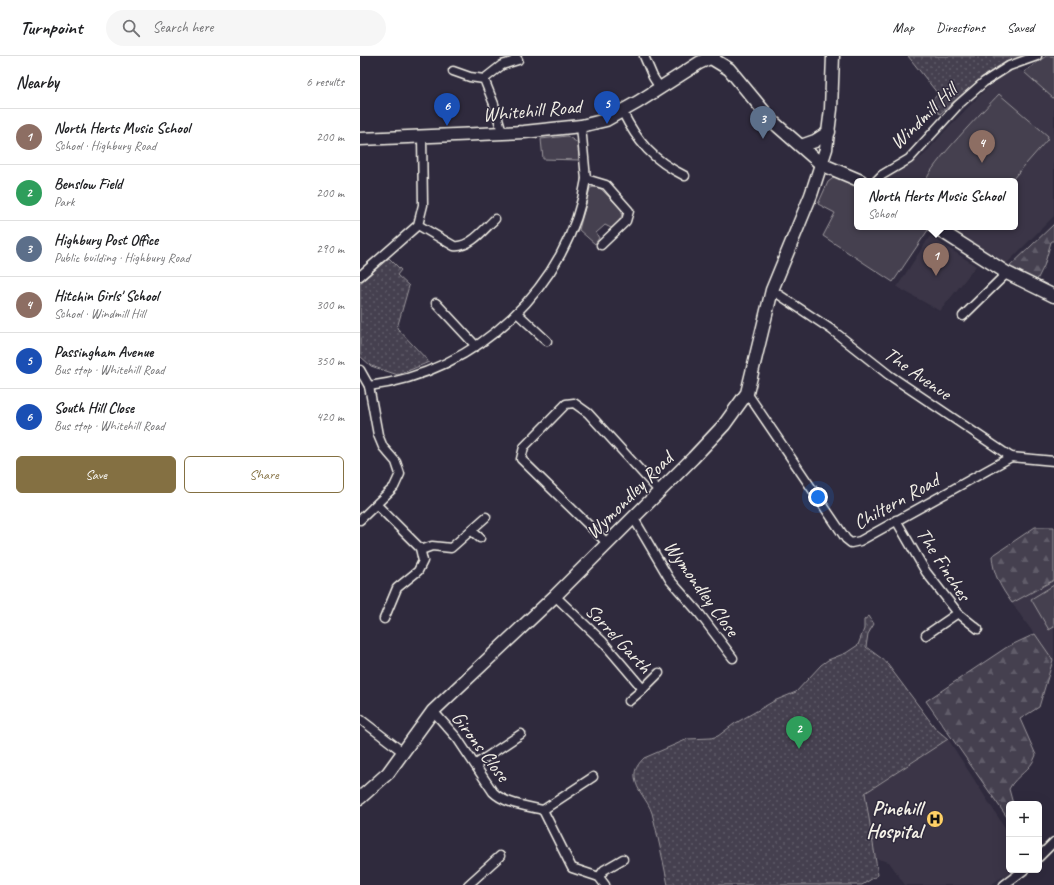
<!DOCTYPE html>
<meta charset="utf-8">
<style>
:root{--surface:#fff;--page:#f6f6f6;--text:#202124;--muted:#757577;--line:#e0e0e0;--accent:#847042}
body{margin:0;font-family:Caveat,sans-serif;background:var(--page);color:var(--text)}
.controls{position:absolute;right:12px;bottom:12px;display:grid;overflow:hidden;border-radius:6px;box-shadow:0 4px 16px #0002}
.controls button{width:36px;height:36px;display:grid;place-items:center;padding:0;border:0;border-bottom:1px solid var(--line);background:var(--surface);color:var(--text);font:20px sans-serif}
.you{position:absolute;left:458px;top:441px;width:14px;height:14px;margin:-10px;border:3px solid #fff;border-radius:50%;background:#1a73e8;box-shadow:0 0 0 6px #1a73e833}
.badge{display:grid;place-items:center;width:26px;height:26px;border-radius:50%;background:var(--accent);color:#fff;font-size:13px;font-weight:700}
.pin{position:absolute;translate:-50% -33px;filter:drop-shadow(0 1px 2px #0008)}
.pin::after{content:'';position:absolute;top:21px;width:14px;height:12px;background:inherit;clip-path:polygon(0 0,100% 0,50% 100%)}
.popup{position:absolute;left:494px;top:122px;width:164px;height:52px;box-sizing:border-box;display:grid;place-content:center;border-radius:6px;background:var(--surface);filter:drop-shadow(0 1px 3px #0005);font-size:13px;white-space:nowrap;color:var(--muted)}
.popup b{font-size:15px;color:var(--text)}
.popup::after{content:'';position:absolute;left:50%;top:100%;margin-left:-8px;border:8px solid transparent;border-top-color:var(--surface)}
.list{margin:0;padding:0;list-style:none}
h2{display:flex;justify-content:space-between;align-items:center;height:52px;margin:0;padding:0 16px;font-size:17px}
h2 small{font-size:13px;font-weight:400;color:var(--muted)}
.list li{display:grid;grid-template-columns:26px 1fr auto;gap:12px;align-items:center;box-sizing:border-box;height:56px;padding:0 16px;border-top:1px solid var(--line)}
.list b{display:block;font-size:15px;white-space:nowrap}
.list p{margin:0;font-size:13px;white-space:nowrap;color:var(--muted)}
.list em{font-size:13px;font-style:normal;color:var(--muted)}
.actions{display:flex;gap:8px;padding:12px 16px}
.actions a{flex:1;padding:9px 0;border:1px solid var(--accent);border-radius:6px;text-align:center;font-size:14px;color:var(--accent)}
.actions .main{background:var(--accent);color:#fff}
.icon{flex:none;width:22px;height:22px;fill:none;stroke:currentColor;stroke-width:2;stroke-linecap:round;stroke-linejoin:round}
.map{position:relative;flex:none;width:694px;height:829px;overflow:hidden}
header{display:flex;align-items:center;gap:24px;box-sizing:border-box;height:56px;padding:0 20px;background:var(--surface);border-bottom:1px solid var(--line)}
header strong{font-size:19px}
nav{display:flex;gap:22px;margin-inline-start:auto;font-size:14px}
.search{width:280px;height:36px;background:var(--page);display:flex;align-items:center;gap:10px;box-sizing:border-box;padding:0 14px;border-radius:22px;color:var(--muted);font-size:15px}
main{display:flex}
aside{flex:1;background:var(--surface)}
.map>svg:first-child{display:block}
</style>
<header>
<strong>Turnpoint</strong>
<div class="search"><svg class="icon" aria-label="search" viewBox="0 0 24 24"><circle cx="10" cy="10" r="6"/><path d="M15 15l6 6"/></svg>Search here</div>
<nav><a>Map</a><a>Directions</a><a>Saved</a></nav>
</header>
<main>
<aside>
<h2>Nearby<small>6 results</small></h2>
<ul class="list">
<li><span class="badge" style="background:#8d6e63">1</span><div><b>North Herts Music School</b><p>School · Highbury Road</p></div><em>200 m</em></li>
<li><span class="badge" style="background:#2e9e5b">2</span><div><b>Benslow Field</b><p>Park</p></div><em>200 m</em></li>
<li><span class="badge" style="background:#5c6f8a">3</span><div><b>Highbury Post Office</b><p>Public building · Highbury Road</p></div><em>290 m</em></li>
<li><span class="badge" style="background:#8d6e63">4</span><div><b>Hitchin Girls' School</b><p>School · Windmill Hill</p></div><em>300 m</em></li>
<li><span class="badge" style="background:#1a4fb4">5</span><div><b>Passingham Avenue</b><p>Bus stop · Whitehill Road</p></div><em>350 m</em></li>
<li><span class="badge" style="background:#1a4fb4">6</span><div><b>South Hill Close</b><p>Bus stop · Whitehill Road</p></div><em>420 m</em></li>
</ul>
<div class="actions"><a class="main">Save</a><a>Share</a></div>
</aside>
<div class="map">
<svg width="694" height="829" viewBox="0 0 694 829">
<defs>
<pattern id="forest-firs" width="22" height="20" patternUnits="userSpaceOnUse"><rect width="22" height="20" fill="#454050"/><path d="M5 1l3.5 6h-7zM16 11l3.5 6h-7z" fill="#605c69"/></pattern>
<pattern id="park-dots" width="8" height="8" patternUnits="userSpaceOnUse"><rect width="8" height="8" fill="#454050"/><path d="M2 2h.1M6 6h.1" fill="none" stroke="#605c69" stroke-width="1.8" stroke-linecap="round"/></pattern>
</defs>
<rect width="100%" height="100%" fill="#2f2a3d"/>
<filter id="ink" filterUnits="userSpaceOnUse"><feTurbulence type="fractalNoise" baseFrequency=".025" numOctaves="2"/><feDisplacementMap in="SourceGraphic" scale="8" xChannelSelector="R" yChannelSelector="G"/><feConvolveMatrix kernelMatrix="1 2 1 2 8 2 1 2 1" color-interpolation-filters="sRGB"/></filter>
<g filter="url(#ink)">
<g fill="#3b3647">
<path d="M 655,13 L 664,16 L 694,43 L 694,160 L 646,208 L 586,171 L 655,171 L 655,125 L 524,125 L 526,121 L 563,100 L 585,75 L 635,24 Z"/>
<path d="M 570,180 L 616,210 L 580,255 L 537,231 Z"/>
<path d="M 694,508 L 694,604 L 693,604 L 643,535 Z"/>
<path d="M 588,683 L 649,778 L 649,814 L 653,814 L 630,829 L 545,829 L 529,806 L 514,802 L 508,748 L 505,737 Z"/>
</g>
<g fill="#454050" stroke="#9c989c">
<path d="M 686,0 L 694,0 L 694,43 L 664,16 Z"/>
<path d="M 639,38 L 688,80 L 687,84 L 651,125 L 566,125 C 569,110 625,53 639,38 Z"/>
<path d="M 207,80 L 218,87 L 219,104 L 183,103 L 181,83 Z"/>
<path d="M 476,120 L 497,129 L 497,171 L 563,171 L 568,174 L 533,226 L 463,180 L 475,157 L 458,148 L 468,126 Z"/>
<path d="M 235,131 L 241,133 L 262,154 C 262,164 258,167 251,172 L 245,169 L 236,177 L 239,182 L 235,188 L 219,174 L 230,132 Z"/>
<path d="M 694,529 L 694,571 L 689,574 L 671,543 Z"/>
</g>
<g fill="url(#forest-firs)" stroke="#9c989c">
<path d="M 694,168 L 694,184 L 691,186 L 684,210 L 677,224 L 647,213 Z"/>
<path d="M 675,471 L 694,471 L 694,524 L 652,547 C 641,532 633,518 632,500 Z"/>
<path d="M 675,578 L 693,604 L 679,651 L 660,663 L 676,699 C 671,715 656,719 649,733 L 653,748 L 649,748 L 649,764 L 566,645 L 647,591 Z"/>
</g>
<g fill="url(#park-dots)" stroke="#9c989c">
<path d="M 548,0 L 665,0 C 628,13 609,32 580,58 L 569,48 L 578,38 Z"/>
<path d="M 29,202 L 41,214 L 37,219 L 49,230 L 37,272 L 69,306 L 38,319 L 11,310 L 0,300 L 0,227 Z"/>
<path d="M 509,560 L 514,568 L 508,578 L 506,591 L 525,605 L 576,673 L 588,683 L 505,737 L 518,819 L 502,829 L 308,829 C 303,805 298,780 292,757 C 288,744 276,735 275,721 C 274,713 279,707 284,702 L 328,683 L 351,682 L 358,680 L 374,668 L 414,645 L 436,636 L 461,609 L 468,604 L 486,597 L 498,589 L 504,573 L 504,564 Z"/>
</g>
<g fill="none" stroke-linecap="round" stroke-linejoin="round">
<g stroke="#f4f1e8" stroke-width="11">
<g id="street">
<path d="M 284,0 L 293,21 L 300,32"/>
<path d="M 93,15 L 110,21 L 124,23 L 134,48 L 142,76"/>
<path d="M 124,23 L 142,9 L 158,4 L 155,0"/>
<path d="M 262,55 C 278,87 293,104 325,120"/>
<path d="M 226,123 L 246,129 L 269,155 L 266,165 L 241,189"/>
<path d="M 516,125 L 522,119 L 549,103 L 598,49 L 624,26 L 649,10 L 677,0"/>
<path d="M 58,169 L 94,190 C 110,192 124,173 135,163"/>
<path d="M 0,220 L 58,169 L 63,149 L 62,81"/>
<path d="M 412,234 L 472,274 L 529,319 L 651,401 L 694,405"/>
<path d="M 76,247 L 116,290"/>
<path d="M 157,257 L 187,285"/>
<path d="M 603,260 L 647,217"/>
<path d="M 0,314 L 9,330 L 18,379 L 23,391 L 36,406 L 40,418 L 34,431 L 0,464"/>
<path d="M 9,330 C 116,317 210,230 226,123 L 221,70"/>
<path d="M 387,337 L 486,483 L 491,487 L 500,485 L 651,401"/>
<path d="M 17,449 L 60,492 L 63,505 L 58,515 L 37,532 L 24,563"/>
<path d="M 273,461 L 310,524 L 339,557 L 373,602"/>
<path d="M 536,464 L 566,516 L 598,557 L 566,579"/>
<path d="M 112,475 L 120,482"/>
<path d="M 247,487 L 161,403 L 164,391 L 206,348 L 214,347 L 228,357 L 299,435"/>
<path d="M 61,494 L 72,490 L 91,492 L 126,461"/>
<path d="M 195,540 L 243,586 L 283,633 L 299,617"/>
<path d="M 598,557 L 618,573"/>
<path d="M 269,645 L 283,633"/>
<path d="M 73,655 L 97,682 L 133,736 C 145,748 167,750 183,754 L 212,812 L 239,821 L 245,829"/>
<path d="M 0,663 L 43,696"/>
<path d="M 117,711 L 119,706 L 161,678"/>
<path d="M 183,754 L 233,721"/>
<path d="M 679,801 L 694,786"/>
<path d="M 239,821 L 244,814 L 263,803"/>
<path d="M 108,829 L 140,800"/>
<path d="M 644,829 L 664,814"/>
</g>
</g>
<g stroke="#f4f1e8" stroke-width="15">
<g id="secondary">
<path d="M 351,2 L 369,13 L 412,65 L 461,108 L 501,125"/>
<path d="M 0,83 L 164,76 L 221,70 L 246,64 L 278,46 L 339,7 L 354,0"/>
<path d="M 441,90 L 455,85 L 469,76"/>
<path d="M 575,171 L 647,217 L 694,240"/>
<path d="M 0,742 L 28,717 L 73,655 L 195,540 L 333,402 L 364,369 L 387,337 L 412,234 L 451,139 L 466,93 L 471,53 L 473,0"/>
</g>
</g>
<use href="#street" stroke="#2f2a3d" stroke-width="8"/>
<use href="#secondary" stroke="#2f2a3d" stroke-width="12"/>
</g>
</g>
<defs>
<g id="hospital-disc" transform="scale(0.9)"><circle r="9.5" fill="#ffd166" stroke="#2f2a3d"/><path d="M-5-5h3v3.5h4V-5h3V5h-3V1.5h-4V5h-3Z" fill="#111"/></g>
</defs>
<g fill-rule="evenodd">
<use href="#hospital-disc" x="575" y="763"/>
</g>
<g text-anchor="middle" stroke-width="3" stroke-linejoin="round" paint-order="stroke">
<g font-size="20" fill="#f4f1e8" stroke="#2f2a3d">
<text transform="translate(172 54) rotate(-5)" y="7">Whitehill Road</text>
<text transform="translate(563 60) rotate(-44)" y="7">Windmill Hill</text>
<text transform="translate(558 317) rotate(35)" y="7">The Avenue</text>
<text transform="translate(269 439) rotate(-45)" y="7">Wymondley Road</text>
<text transform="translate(536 445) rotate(-29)" y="7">Chiltern Road</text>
<text transform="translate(584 508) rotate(57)" y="7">The Finches</text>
<text transform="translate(342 532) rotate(54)" y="7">Wymondley Close</text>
<text transform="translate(259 582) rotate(47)" y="7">Sorrel Garth</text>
<text transform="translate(121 690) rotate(53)" y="7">Girons Close</text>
</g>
<g font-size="20" font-weight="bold" fill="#f4f1e8" stroke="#2f2a3d" text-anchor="end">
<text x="562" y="759">Pinehill<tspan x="562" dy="23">Hospital</tspan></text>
</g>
</g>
</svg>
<div class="controls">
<button>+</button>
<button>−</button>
</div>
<div class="you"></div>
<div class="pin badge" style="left:576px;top:220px;background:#8d6e63">1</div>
<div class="popup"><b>North Herts Music School</b>School</div>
<div class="pin badge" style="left:439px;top:693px;background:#2e9e5b">2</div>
<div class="pin badge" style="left:403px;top:83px;background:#5c6f8a">3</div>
<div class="pin badge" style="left:622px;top:107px;background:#8d6e63">4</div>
<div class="pin badge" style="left:247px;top:68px;background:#1a4fb4">5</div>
<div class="pin badge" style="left:87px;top:70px;background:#1a4fb4">6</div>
</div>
</main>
